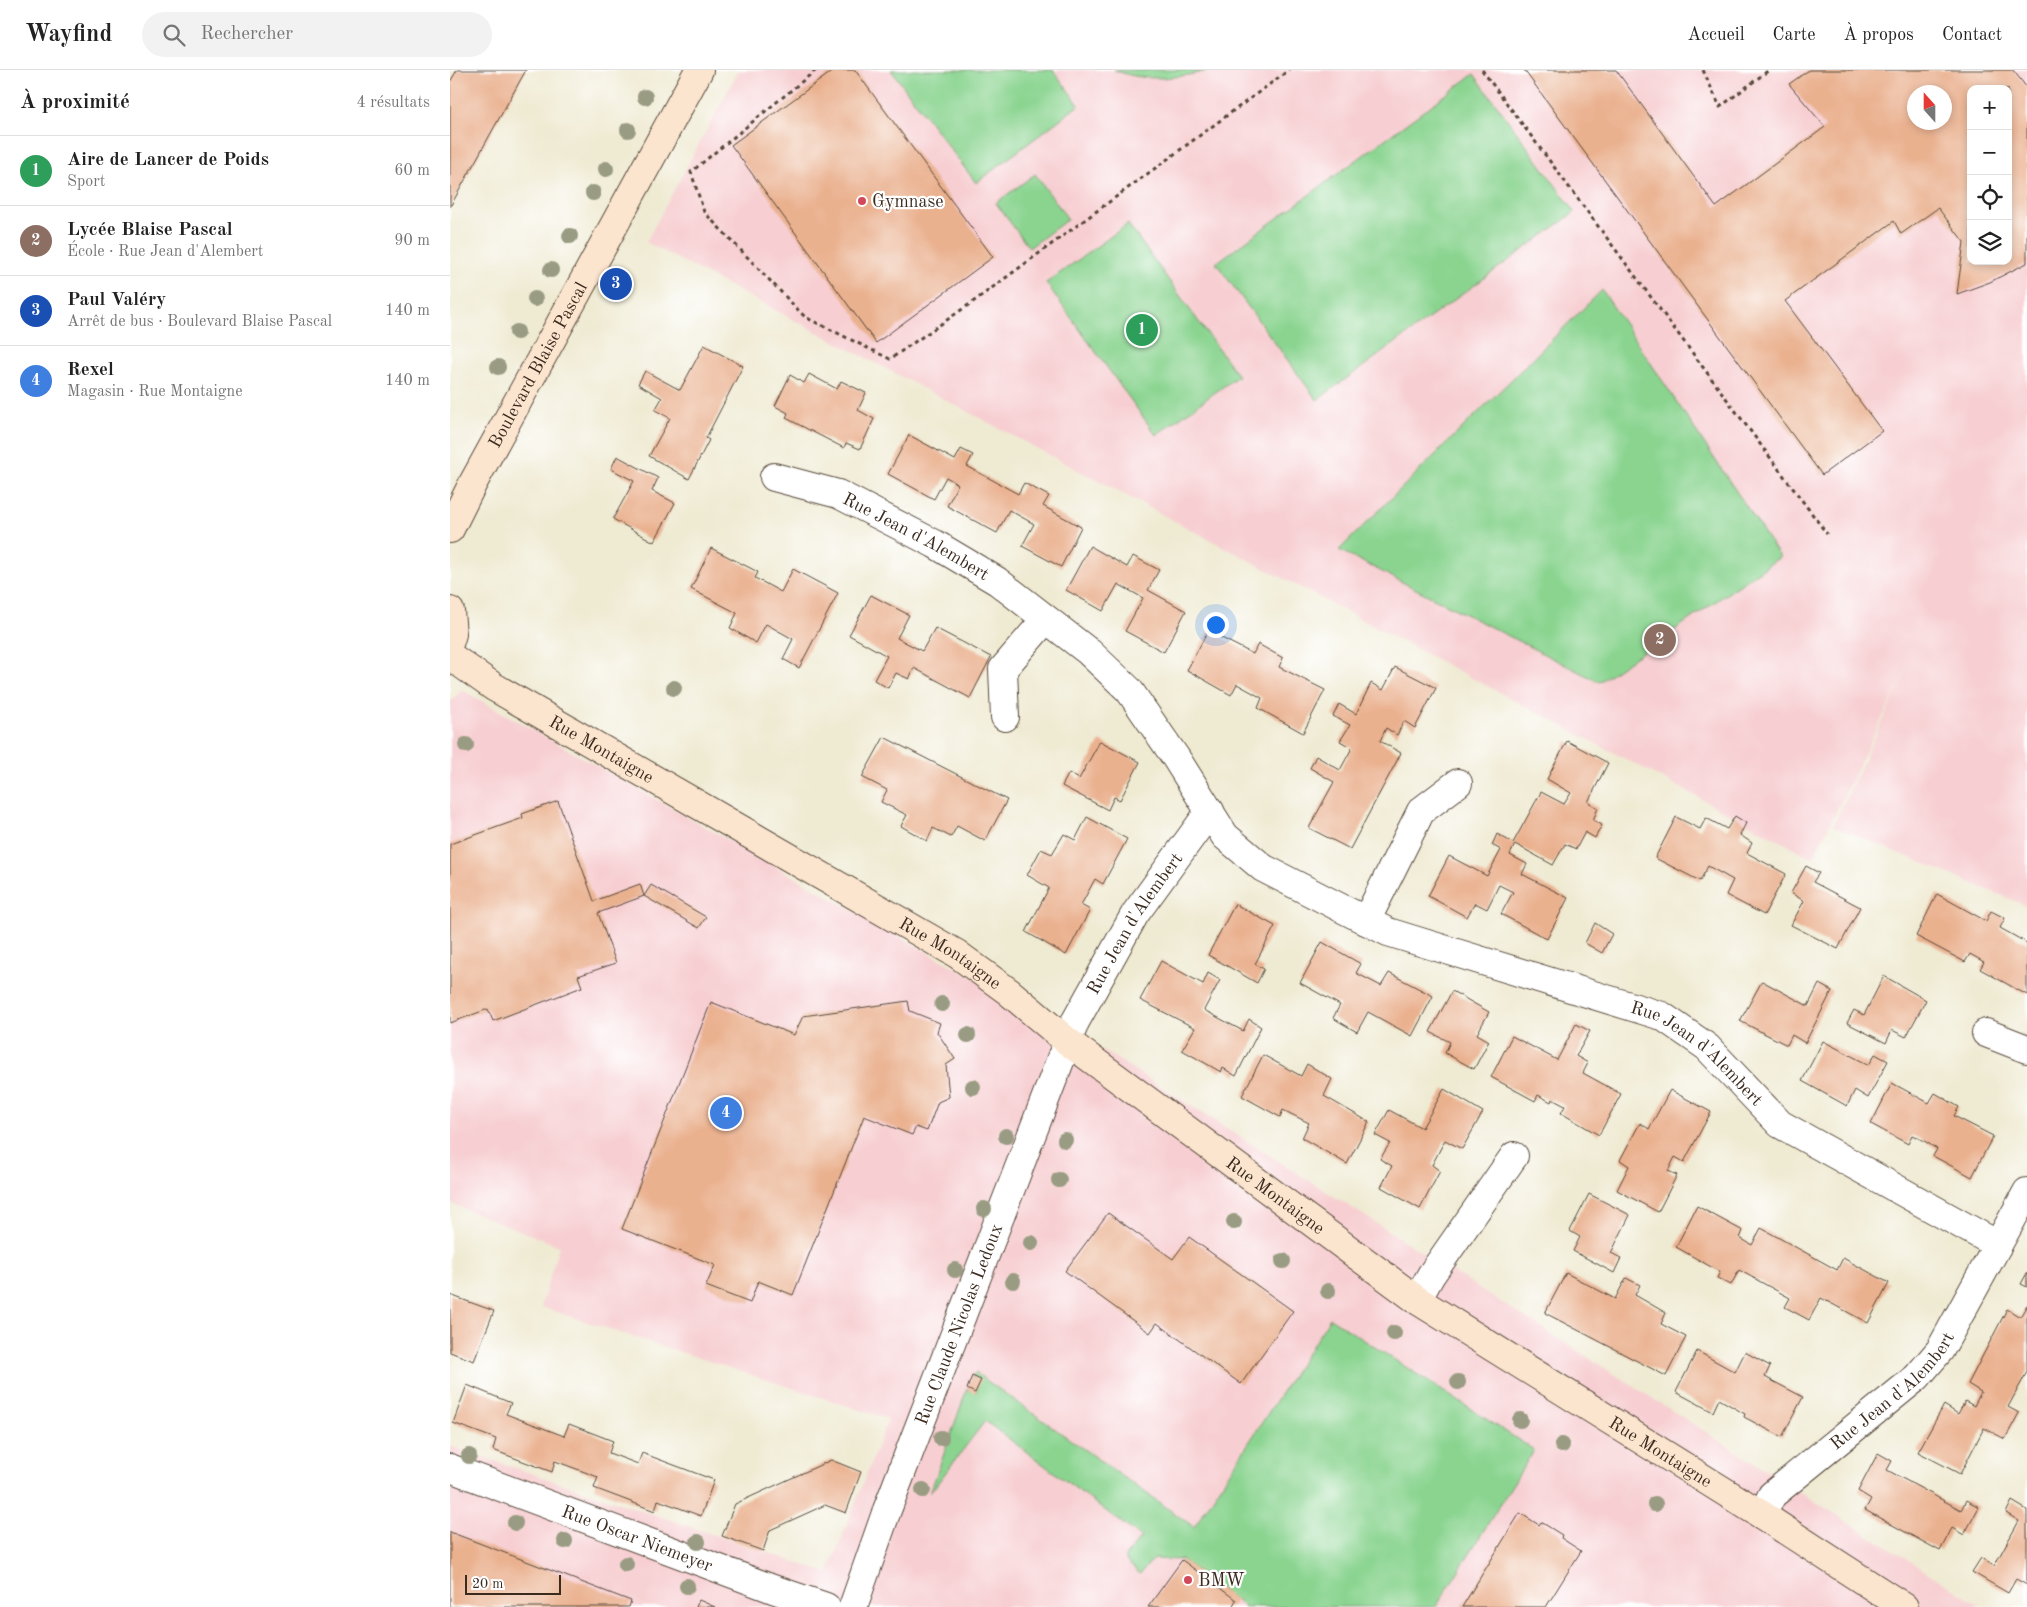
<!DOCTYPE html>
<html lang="fr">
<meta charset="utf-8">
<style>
:root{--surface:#fff;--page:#f2f2f2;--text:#222;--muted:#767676;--line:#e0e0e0;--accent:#d1495b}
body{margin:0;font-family:"Old Standard TT",serif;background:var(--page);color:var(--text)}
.controls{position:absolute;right:15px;top:15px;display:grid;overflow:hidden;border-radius:10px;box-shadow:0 2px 8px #0003}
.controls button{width:45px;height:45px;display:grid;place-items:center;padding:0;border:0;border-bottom:1px solid var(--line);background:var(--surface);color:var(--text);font:25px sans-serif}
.compass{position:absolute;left:1457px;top:15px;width:45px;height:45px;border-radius:50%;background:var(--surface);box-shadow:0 2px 8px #0003;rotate:339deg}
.scale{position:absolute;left:15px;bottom:12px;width:96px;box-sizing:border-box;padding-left:5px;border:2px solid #3b2a1e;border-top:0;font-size:14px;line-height:18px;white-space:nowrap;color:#3b2a1e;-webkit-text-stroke:4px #fff;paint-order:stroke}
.you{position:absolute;left:765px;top:554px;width:18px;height:18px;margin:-12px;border:4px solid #fff;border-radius:50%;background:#1a73e8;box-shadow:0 0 0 8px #1a73e833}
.badge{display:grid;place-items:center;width:32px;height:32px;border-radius:50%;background:var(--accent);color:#fff;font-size:16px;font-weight:700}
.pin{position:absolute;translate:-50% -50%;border:2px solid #fff;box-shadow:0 1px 5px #0006}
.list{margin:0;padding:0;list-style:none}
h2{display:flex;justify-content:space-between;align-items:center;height:65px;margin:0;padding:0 20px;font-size:21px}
h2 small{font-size:16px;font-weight:400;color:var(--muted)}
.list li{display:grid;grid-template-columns:32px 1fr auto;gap:15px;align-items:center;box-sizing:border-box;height:70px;padding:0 20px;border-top:1px solid var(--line)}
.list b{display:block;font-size:19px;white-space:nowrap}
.list p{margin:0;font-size:16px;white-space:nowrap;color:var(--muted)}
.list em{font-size:16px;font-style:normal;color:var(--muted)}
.icon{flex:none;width:28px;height:28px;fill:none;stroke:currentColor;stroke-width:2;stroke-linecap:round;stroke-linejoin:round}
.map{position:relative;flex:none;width:1577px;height:1537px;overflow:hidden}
header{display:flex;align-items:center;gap:30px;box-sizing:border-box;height:70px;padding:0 25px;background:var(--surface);border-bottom:1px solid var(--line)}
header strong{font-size:24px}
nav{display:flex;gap:28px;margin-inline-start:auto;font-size:18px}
.search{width:350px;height:45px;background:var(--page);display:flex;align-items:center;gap:12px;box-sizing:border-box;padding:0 18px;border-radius:28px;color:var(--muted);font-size:19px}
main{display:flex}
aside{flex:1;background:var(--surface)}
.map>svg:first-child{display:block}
</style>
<header>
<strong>Wayfind</strong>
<div class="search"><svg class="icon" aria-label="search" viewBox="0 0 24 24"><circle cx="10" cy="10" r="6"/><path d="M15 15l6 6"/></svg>Rechercher</div>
<nav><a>Accueil</a><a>Carte</a><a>À propos</a><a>Contact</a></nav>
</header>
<main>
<aside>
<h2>À proximité<small>4 résultats</small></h2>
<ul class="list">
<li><span class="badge" style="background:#2e9e5b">1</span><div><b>Aire de Lancer de Poids</b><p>Sport</p></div><em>60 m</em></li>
<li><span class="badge" style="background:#8d6e63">2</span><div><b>Lycée Blaise Pascal</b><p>École · Rue Jean d'Alembert</p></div><em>90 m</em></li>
<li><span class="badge" style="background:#1a4fb4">3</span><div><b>Paul Valéry</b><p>Arrêt de bus · Boulevard Blaise Pascal</p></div><em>140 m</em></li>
<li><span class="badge" style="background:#3f7fe0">4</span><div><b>Rexel</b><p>Magasin · Rue Montaigne</p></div><em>140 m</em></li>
</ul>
</aside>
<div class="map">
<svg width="1577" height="1537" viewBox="0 0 1577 1537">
<rect width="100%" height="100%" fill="#fff"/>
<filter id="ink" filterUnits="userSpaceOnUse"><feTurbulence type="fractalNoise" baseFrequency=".02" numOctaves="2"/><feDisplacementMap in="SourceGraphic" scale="10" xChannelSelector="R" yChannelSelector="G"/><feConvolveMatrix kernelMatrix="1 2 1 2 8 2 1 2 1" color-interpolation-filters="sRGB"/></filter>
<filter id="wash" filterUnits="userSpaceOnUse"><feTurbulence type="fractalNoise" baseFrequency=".0096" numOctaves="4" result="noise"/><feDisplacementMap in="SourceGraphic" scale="20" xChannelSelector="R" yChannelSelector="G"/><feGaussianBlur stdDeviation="1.12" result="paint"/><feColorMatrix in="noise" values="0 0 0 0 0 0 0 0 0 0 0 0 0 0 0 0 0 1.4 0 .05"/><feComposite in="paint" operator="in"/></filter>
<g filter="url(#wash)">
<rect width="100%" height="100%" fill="#efead2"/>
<g fill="#f7cfd2" fill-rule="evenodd">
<path d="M 289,0 L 1577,0 L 1577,836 L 1383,756 L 1464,584 L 1363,788 L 196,172 ZM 1521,19 L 1558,19 L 1558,191 L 1521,191 ZM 1464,22 L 1494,22 L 1494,52 L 1464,52 Z"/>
<path d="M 12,620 L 659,984 L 1532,1537 L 0,1537 L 0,1376 L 378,1503 L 438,1349 L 91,1237 L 109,1176 L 0,1133 L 0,632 Z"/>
</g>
<g fill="#8ad490" stroke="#627f57">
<path d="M 441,0 L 603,0 L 629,35 L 526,113 Z"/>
<path d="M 664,0 L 761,0 C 729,8 696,13 664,0 Z"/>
<path d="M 1024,4 L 1125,142 L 867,330 L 766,193 Z"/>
<path d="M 585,104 L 618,149 L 579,178 L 546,133 Z"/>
<path d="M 678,154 L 788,306 L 706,365 L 596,213 Z"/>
<path d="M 1152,220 L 1330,487 L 1149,612 L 889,480 Z"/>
<path d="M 880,1248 L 1084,1380 L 986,1537 L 795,1537 L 732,1490 L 703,1489 L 690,1504 L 677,1492 L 675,1487 L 691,1467 L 535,1351 L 480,1423 L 517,1319 L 526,1322 L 530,1310 L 522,1306 L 526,1303 L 744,1457 Z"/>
</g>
<g id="blocks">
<g fill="#eab18f" fill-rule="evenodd">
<path d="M 7,0 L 76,0 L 0,137 L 0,12 Z"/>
<path d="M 384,0 L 405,0 L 543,187 L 426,273 L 281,75 Z"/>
<path d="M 1074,0 L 1166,0 L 1266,137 L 1375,57 L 1339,14 L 1359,0 L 1563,0 L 1577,18 L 1577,193 L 1540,212 L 1507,224 L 1514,172 L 1488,138 L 1451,164 L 1444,151 L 1335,231 L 1432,361 L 1372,405 ZM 1521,19 L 1558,19 L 1558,191 L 1521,191 ZM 1464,22 L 1494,22 L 1494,52 L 1464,52 Z"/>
<path d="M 254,275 L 293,296 L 256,368 L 259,370 L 239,409 L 199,386 L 220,348 L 205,340 L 212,328 L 188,314 L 195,301 L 230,320 Z"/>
<path d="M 359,304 L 387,319 L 391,311 L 416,323 L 408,340 L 424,349 L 410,379 L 396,373 L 394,378 L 336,348 L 338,343 L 325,336 L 340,305 L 354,313 Z"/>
<path d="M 459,365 L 505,390 L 511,379 L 523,385 L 517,396 L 568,424 L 574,413 L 599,426 L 593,436 L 631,457 L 611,497 L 572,476 L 584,454 L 559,440 L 547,463 L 497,436 L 508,414 L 496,407 L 484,429 L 438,404 Z"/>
<path d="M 167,386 L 208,408 L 202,421 L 225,433 L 204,472 L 163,449 L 184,411 L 161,399 Z"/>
<path d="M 640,476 L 677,497 L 683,486 L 709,500 L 698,520 L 736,541 L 714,582 L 675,561 L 693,528 L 668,514 L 653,541 L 616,520 Z"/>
<path d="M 261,478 L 308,502 L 305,508 L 331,522 L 343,499 L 388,523 L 349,598 L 333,589 L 343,569 L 316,554 L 306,573 L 280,558 L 287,543 L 241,519 Z"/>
<path d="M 421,525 L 459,545 L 447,568 L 472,581 L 485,558 L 541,587 L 520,628 L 464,598 L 459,609 L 446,603 L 438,618 L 424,610 L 437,586 L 399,565 Z"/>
<path d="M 758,561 L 803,584 L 808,574 L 833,588 L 829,597 L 875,620 L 853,663 L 808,638 L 812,628 L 787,614 L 781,625 L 737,600 Z"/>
<path d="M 945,597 L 986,618 L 965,658 L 954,651 L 947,665 L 936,658 L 930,671 L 951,683 L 900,779 L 859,758 L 884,712 L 860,698 L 866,686 L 890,700 L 902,678 L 890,671 L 900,655 L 883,646 L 889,634 L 906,644 L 921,613 L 933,620 Z"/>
<path d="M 434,667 L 557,730 L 535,771 L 507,756 L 501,767 L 483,758 L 477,771 L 451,756 L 457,745 L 431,732 L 437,720 L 412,707 Z"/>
<path d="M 650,671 L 690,692 L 670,730 L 664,727 L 658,740 L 612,716 L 619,703 L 629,709 Z"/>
<path d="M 1117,671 L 1158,693 L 1138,732 L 1148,738 L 1143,750 L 1152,755 L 1145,768 L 1135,762 L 1126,779 L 1115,774 L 1103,795 L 1065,774 L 1060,785 L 1077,794 L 1072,804 L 1118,828 L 1097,869 L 1051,844 L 1063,822 L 1049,815 L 1037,839 L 1025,833 L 1017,847 L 978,826 L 999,786 L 1037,806 L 1051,780 L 1042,775 L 1047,764 L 1063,773 L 1091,722 L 1114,734 L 1121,723 L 1097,709 Z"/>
<path d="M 108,731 L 144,831 L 190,814 L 194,826 L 201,815 L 256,847 L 249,858 L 194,826 L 148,843 L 166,893 L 128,906 L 132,917 L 43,951 L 38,939 L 0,953 L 0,774 L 73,748 L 72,744 Z"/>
<path d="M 1285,746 L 1296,753 L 1290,765 L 1302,773 L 1297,783 L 1336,804 L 1314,845 L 1276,825 L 1283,810 L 1258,796 L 1250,811 L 1205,788 L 1226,747 L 1250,759 L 1256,748 L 1277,759 Z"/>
<path d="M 637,747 L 677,769 L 653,814 L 645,809 L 631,835 L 640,840 L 616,885 L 576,862 L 599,818 L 577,805 L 591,779 L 602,784 L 614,764 L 625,770 Z"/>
<path d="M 1356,796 L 1369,803 L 1363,812 L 1410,837 L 1388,879 L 1341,855 L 1354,831 L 1341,823 Z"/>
<path d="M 1487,824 L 1536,851 L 1541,841 L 1555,848 L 1550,858 L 1577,873 L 1577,925 L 1530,899 L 1534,892 L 1520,884 L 1515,892 L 1466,866 Z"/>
<path d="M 785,834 L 825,856 L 805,894 L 814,899 L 807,913 L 758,885 Z"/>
<path d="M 1145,853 L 1162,864 L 1152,883 L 1135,873 Z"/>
<path d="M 872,872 L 911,894 L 906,903 L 931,916 L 939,903 L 983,926 L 962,966 L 918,942 L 907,962 L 883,948 L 890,935 L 850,913 Z"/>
<path d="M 711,891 L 753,914 L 758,903 L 770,910 L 754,940 L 793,961 L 799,949 L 811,957 L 786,1006 L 773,998 L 771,1002 L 732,980 L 745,958 L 690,930 Z"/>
<path d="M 1434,906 L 1476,930 L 1456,967 L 1442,960 L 1436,973 L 1397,953 L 1404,940 L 1414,945 Z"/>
<path d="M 1312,911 L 1358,936 L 1369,914 L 1382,921 L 1355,973 L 1342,965 L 1337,975 L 1290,951 Z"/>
<path d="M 1002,921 L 1039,942 L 1027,964 L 1039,971 L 1024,999 L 995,983 L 1000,972 L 980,962 Z"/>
<path d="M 458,931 L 460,941 L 490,953 L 487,962 L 505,989 L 496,995 L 499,1027 L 488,1032 L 477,1061 L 466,1057 L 462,1065 L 414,1046 L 343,1225 L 308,1211 L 300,1233 L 256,1216 L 265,1195 L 172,1159 L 261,932 L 344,965 L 353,946 Z"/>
<path d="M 1126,954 L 1140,961 L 1126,986 L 1138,993 L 1133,1003 L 1171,1024 L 1149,1065 L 1111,1043 L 1115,1036 L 1102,1029 L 1101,1032 L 1088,1025 L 1085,1031 L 1041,1007 L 1062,966 L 1107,990 Z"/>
<path d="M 1373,971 L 1419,995 L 1425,984 L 1438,991 L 1418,1028 L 1405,1020 L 1397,1036 L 1352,1011 Z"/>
<path d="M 813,985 L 851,1006 L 857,994 L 882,1009 L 874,1026 L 919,1052 L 897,1094 L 852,1068 L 859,1053 L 833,1040 L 830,1047 L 792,1026 Z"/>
<path d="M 1442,1013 L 1479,1033 L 1485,1023 L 1509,1037 L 1504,1046 L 1543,1066 L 1522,1107 L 1483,1086 L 1487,1079 L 1476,1072 L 1462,1065 L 1458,1074 L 1421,1054 Z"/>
<path d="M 994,1019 L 1033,1042 L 1012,1079 L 995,1070 L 982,1095 L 990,1101 L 970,1139 L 931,1117 L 942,1096 L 930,1089 L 940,1073 L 925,1065 L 939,1040 L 972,1058 Z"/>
<path d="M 1220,1020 L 1261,1042 L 1234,1092 L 1225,1087 L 1218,1101 L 1227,1105 L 1208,1142 L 1167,1120 L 1179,1096 L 1170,1090 L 1190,1053 L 1199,1059 Z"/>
<path d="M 1139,1124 L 1180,1145 L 1161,1183 L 1171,1188 L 1164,1203 L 1123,1181 L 1130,1167 L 1120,1161 Z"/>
<path d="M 1247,1136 L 1293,1161 L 1290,1168 L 1302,1175 L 1311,1158 L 1387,1200 L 1393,1188 L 1439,1213 L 1418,1253 L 1371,1228 L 1359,1250 L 1335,1237 L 1340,1228 L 1289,1200 L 1281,1215 L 1267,1208 L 1270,1202 L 1226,1177 Z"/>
<path d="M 658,1143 L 723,1189 L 739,1167 L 843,1241 L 791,1314 L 707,1253 L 700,1263 L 615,1201 Z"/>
<path d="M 1116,1203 L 1165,1229 L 1176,1208 L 1190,1215 L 1185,1225 L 1216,1243 L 1211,1254 L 1236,1267 L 1216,1306 L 1095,1243 Z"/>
<path d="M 1577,1203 L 1577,1217 L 1571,1214 Z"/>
<path d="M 0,1225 L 44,1241 L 24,1291 L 0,1282 Z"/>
<path d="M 1577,1235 L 1577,1302 L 1558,1337 L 1569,1343 L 1555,1369 L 1534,1358 L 1510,1404 L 1468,1382 L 1494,1335 L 1508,1344 L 1515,1331 L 1524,1336 L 1531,1322 L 1518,1314 L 1557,1239 L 1570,1247 Z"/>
<path d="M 1247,1281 L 1285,1302 L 1295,1282 L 1320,1296 L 1315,1307 L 1353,1327 L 1332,1367 L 1294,1347 L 1295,1344 L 1269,1329 L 1263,1342 L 1226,1322 Z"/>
<path d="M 522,1306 L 531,1310 L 525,1323 L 517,1319 Z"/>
<path d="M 17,1315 L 61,1333 L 56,1344 L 114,1366 L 119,1354 L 163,1371 L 159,1383 L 188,1394 L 192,1383 L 264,1410 L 251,1446 L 208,1430 L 205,1441 L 144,1418 L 148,1407 L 124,1398 L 105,1391 L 102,1402 L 43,1380 L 46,1369 L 3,1353 Z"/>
<path d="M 1428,1383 L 1442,1391 L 1437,1400 L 1511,1440 L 1516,1430 L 1529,1437 L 1514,1465 L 1502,1458 L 1490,1481 L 1415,1440 L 1421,1429 L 1408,1421 Z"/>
<path d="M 381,1390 L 411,1402 L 396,1443 L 375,1435 L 320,1460 L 313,1481 L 272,1466 L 285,1434 Z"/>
<path d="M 1562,1431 L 1577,1440 L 1577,1515 L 1566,1509 L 1558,1523 L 1522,1502 L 1531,1488 L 1544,1496 L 1569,1451 L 1556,1443 Z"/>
<path d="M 1070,1443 L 1089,1455 L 1091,1452 L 1112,1465 L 1111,1468 L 1131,1481 L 1096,1537 L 1012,1537 Z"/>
<path d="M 0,1462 L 181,1531 L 179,1537 L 0,1537 Z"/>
<path d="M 732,1490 L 786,1530 L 782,1537 L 698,1537 Z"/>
<path d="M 249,1530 L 265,1537 L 246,1537 Z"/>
</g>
</g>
</g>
<g filter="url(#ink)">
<use href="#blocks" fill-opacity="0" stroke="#564739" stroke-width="1"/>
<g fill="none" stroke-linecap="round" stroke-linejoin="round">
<g stroke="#564739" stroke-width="30">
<g id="street">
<path id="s1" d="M 324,407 L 388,424 L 485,474 L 547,511 L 639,582 L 679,620 L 726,688 L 775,766 L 813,798 L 938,862 L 1212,946 L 1257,977 L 1330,1054 L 1548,1175"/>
<path d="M 555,647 L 553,599 L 595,550"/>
<path d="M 916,851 L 971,741 L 1008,713"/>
<path d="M 1536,963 L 1577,979"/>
<path d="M 967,1230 L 981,1205 L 1064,1086"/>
<path id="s2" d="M 0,1398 L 323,1519 L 376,1537"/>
<path id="s3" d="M 1312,1445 L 1322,1425 L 1467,1307 L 1490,1280 L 1577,1122"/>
<path id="s4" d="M 403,1537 L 437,1440 L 625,952 L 685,844 L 760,741"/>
</g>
</g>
<g stroke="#564739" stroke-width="30">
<g id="secondary">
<path id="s5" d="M 0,459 L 23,413 L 249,0"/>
<path d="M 0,541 L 2,564 L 0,571"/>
<path id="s6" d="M 0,586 L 44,617 L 507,884 L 559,922 L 617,971 L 967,1230 L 1312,1445 L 1454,1537"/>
</g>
</g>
<g stroke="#564739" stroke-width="3" stroke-dasharray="4 4" stroke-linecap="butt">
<path d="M 366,0 L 241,102 L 254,142 L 355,247 L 440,289 L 520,234 L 839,0"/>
<path d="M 1032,0 L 1377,464"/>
<path d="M 1253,0 L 1270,37 L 1319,0"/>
</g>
<use href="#street" stroke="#fff" stroke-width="28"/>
<use href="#secondary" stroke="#fbe5cf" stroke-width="28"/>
</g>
<g fill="#999c82">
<circle cx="195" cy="27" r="8"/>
<circle cx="178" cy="60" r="8"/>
<circle cx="156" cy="99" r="8"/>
<circle cx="143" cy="123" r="8"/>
<circle cx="120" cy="166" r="8"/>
<circle cx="101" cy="200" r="8"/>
<circle cx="85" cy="229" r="8"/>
<circle cx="67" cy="262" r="8"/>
<circle cx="48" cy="297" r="8"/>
<circle cx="224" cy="618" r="8"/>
<circle cx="16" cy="675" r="8"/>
<circle cx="492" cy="934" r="8"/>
<circle cx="518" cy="965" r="8"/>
<circle cx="523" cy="1017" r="8"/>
<circle cx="556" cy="1066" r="8"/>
<circle cx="615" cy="1070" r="8"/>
<circle cx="609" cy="1110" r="8"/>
<circle cx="534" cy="1139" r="8"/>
<circle cx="784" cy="1152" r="8"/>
<circle cx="581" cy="1173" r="8"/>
<circle cx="833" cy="1191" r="8"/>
<circle cx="505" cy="1200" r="8"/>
<circle cx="563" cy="1211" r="8"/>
<circle cx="878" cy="1221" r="8"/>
<circle cx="944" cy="1263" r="8"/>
<circle cx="1008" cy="1312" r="8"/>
<circle cx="1070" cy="1350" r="8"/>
<circle cx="491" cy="1368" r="8"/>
<circle cx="1112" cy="1375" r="8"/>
<circle cx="19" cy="1386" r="8"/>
<circle cx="473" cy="1420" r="8"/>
<circle cx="1205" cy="1434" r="8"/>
<circle cx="65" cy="1453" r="8"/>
<circle cx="115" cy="1471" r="8"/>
<circle cx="248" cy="1472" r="8"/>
<circle cx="176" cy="1494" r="8"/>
<circle cx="237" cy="1516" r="8"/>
</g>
</g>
<g fill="#d1495b" stroke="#fff" stroke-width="2">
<circle cx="412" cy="131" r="5"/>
<circle cx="738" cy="1510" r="5"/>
</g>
<g text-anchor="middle" stroke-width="4.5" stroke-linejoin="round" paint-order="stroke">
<g font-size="18" fill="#3b2a1e" stroke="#fff" text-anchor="start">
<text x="422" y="137">Gymnase</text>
<text x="748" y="1516">BMW</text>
</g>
<g font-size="18" fill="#3b2a1e" stroke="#fff">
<text dy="6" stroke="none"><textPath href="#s5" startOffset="186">Boulevard Blaise Pascal</textPath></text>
<text dy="6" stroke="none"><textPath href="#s1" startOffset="155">Rue Jean d'Alembert</textPath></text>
<text dy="6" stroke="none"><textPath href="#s6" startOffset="178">Rue Montaigne</textPath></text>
<text dy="6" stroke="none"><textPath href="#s4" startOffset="741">Rue Jean d'Alembert</textPath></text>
<text dy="6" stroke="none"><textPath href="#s6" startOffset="582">Rue Montaigne</textPath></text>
<text dy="6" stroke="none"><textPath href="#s1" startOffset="1120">Rue Jean d'Alembert</textPath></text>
<text dy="6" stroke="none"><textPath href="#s6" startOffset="988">Rue Montaigne</textPath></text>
<text dy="6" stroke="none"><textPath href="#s4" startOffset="302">Rue Claude Nicolas Ledoux</textPath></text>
<text dy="6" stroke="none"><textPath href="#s3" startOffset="182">Rue Jean d'Alembert</textPath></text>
<text dy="6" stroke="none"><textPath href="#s6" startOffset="1451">Rue Montaigne</textPath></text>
<text dy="6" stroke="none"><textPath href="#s2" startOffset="200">Rue Oscar Niemeyer</textPath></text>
</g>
</g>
</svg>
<div class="controls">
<button>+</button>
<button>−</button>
<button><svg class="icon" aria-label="locate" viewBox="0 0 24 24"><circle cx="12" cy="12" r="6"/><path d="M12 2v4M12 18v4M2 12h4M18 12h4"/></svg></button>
<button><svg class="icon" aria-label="layers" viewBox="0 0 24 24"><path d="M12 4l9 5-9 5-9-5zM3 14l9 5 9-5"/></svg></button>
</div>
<svg class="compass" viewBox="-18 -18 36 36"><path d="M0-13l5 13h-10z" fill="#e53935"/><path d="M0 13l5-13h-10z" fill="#767676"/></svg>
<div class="scale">20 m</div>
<div class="you"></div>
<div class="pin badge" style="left:692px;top:260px;background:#2e9e5b">1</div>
<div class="pin badge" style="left:1210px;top:570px;background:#8d6e63">2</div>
<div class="pin badge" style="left:166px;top:214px;background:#1a4fb4">3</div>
<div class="pin badge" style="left:276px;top:1043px;background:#3f7fe0">4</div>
</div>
</main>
